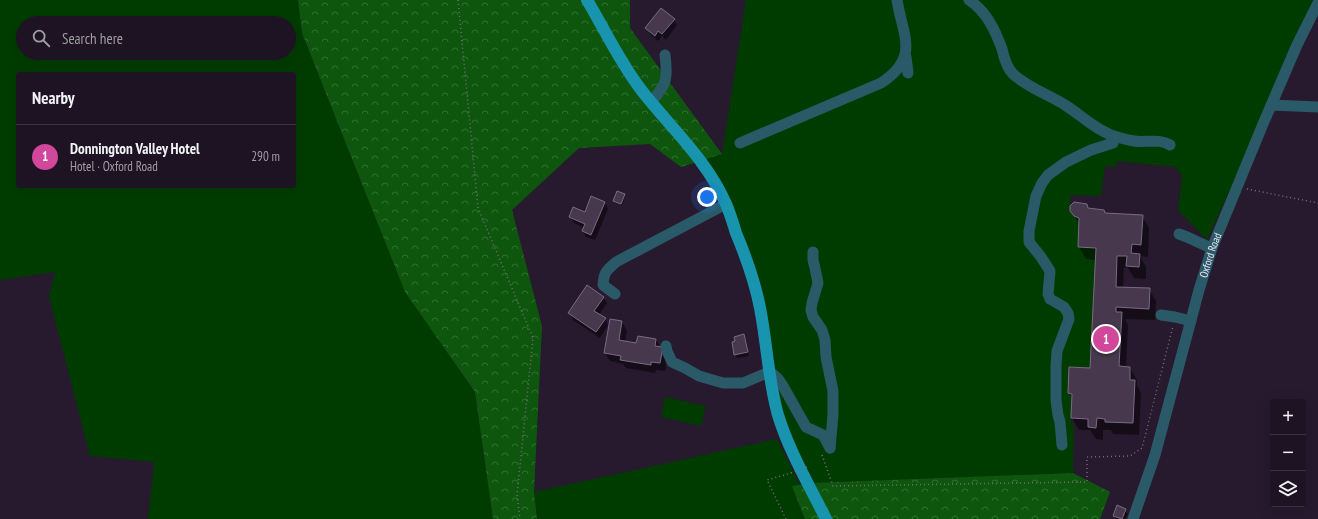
<!DOCTYPE html>
<meta charset="utf-8">
<style>
:root{--surface:#1d1322;--page:#251c2a;--text:#f1f3f6;--muted:#a09ea5;--line:#3b3240;--accent:#56c9e0}
body{margin:0;font-family:"PT Sans Narrow",sans-serif;background:var(--page);color:var(--text)}
.controls{position:absolute;right:12px;bottom:12px;display:grid;overflow:hidden;border-radius:4px;box-shadow:0 4px 16px #0002}
.controls button{width:36px;height:36px;display:grid;place-items:center;padding:0;border:0;border-bottom:1px solid var(--line);background:var(--surface);color:var(--text);font:20px sans-serif}
.you{position:absolute;left:707px;top:197px;width:14px;height:14px;margin:-10px;border:3px solid #fff;border-radius:50%;background:#1a73e8;box-shadow:0 0 0 6px #1a73e833}
.badge{display:grid;place-items:center;width:26px;height:26px;border-radius:50%;background:var(--accent);color:#fff;font-size:13px;font-weight:700}
.pin{position:absolute;translate:-50% -50%;border:2px solid #fff;box-shadow:0 1px 4px #0006}
.list{margin:0;padding:0;list-style:none}
h2{display:flex;justify-content:space-between;align-items:center;height:52px;margin:0;padding:0 16px;font-size:17px}
h2 small{font-size:13px;font-weight:400;color:var(--muted)}
.list li{display:grid;grid-template-columns:26px 1fr auto;gap:12px;align-items:center;box-sizing:border-box;height:64px;padding:0 16px;border-top:1px solid var(--line)}
.list b{display:block;font-size:15px;white-space:nowrap}
.list p{margin:0;font-size:13px;white-space:nowrap;color:var(--muted)}
.list em{font-size:13px;font-style:normal;color:var(--muted)}
.icon{flex:none;width:22px;height:22px;fill:none;stroke:currentColor;stroke-width:2;stroke-linecap:round;stroke-linejoin:round}
.map{position:relative;flex:none;width:1318px;height:519px;overflow:hidden}
.search{position:absolute;background:var(--surface);box-shadow:0 4px 16px #0002;left:16px;top:16px;width:280px;height:44px;display:flex;align-items:center;gap:10px;box-sizing:border-box;padding:0 14px;border-radius:22px;color:var(--muted);font-size:15px}
.panel{position:absolute;background:var(--surface);box-shadow:0 4px 16px #0002;left:16px;top:72px;width:280px;height:116px;border-radius:4px}
.map>svg:first-child{display:block}
</style>
<div class="map">
<svg width="1318" height="519" viewBox="0 0 1318 519">
<defs>
<pattern id="forest-crowns" width="20" height="18" patternUnits="userSpaceOnUse"><rect width="20" height="18" fill="#0e560e"/><path d="M2 6a3 3 0 1 1 6 0M12 15a3 3 0 1 1 6 0" fill="none" stroke="#316e32"/></pattern>
</defs>
<rect width="100%" height="100%" fill="#27192e"/>
<g fill="#003c00" fill-rule="evenodd">
<path d="M 0,0 L 298,0 L 302,33 L 405,292 L 475,392 L 493,519 L 148,519 L 154,462 L 90,456 L 49,297 L 55,272 L 0,280 ZM 23,23 L 289,23 L 289,53 L 23,53 ZM 18,74 L 294,74 L 294,186 L 18,186 Z"/>
<path d="M 746,0 L 1314,0 L 1242,163 L 1207,240 L 1178,210 L 1182,176 L 1175,167 L 1116,161 L 1117,167 L 1105,166 L 1101,196 L 1071,195 L 1070,206 L 1079,218 L 1078,247 L 1096,248 L 1090,368 L 1069,368 L 1068,393 L 1072,394 L 1071,424 L 1074,425 L 1073,473 L 811,483 L 786,435 L 752,276 L 700,158 L 722,154 Z"/>
<path d="M 665,397 L 706,406 L 701,426 L 661,417 Z"/>
<path d="M 777,439 L 817,519 L 537,519 L 534,492 Z"/>
</g>
<g fill="url(#forest-crowns)">
<path d="M 298,0 L 630,0 L 630,28 L 722,154 L 681,167 L 650,144 L 579,148 L 512,210 L 542,326 L 534,492 L 537,519 L 493,519 L 475,392 L 405,292 L 302,33 Z"/>
<path d="M 1073,473 L 1110,492 L 1100,519 L 805,519 L 792,486 L 811,483 Z"/>
</g>
<g fill="#0007">
<path d="M 674,19 L 677,25 L 666,40 L 662,36 L 658,41 L 650,34 L 646,28 Z"/>
<path d="M 624,195 L 625,197 L 622,205 L 615,202 L 614,201 Z"/>
<path d="M 604,202 L 608,209 L 595,240 L 586,237 L 583,231 L 584,228 L 574,223 L 570,217 L 586,213 Z"/>
<path d="M 1086,205 L 1089,209 L 1105,214 L 1142,216 L 1149,228 L 1148,257 L 1140,256 L 1146,267 L 1146,279 L 1134,278 L 1128,268 L 1124,267 L 1123,288 L 1149,289 L 1156,301 L 1155,320 L 1125,319 L 1128,325 L 1126,367 L 1130,368 L 1137,380 L 1137,385 L 1141,393 L 1139,435 L 1113,434 L 1111,430 L 1103,430 L 1103,440 L 1096,439 L 1090,430 L 1079,430 L 1072,418 L 1073,399 L 1069,393 L 1091,369 L 1096,260 L 1086,259 L 1079,247 L 1080,225 L 1071,211 Z"/>
<path d="M 603,297 L 607,303 L 599,315 L 605,319 L 608,325 L 600,338 L 573,320 L 570,313 Z"/>
<path d="M 622,322 L 627,331 L 625,342 L 637,344 L 656,340 L 667,357 L 665,371 L 656,370 L 655,373 L 626,368 L 623,364 L 610,361 L 605,353 Z"/>
<path d="M 744,336 L 746,339 L 749,356 L 737,358 L 735,354 Z"/>
<path d="M 1125,510 L 1128,514 L 1125,519 L 1116,519 L 1114,516 Z"/>
</g>
<g fill="#47384e" stroke="#7b6a84">
<path d="M 661,8 L 675,19 L 662,34 L 658,31 L 655,36 L 645,28 Z"/>
<path d="M 617,191 L 625,194 L 621,204 L 613,201 Z"/>
<path d="M 591,196 L 605,202 L 591,235 L 582,231 L 585,224 L 569,217 L 573,207 L 585,212 Z"/>
<path d="M 1074,202 L 1087,204 L 1088,208 L 1104,210 L 1105,213 L 1143,215 L 1141,245 L 1132,244 L 1131,253 L 1140,254 L 1139,267 L 1126,266 L 1127,256 L 1117,256 L 1116,287 L 1150,288 L 1149,309 L 1116,307 L 1116,312 L 1122,312 L 1119,366 L 1130,367 L 1130,380 L 1135,380 L 1133,423 L 1105,422 L 1105,419 L 1097,418 L 1096,428 L 1088,427 L 1088,419 L 1071,418 L 1072,394 L 1068,393 L 1069,367 L 1090,368 L 1096,248 L 1078,247 L 1079,218 L 1074,216 L 1070,211 L 1070,206 Z"/>
<path d="M 587,285 L 604,297 L 594,311 L 606,318 L 596,332 L 568,313 Z"/>
<path d="M 610,319 L 622,321 L 619,340 L 636,343 L 638,336 L 656,339 L 655,346 L 663,347 L 660,363 L 651,362 L 651,365 L 620,360 L 621,356 L 604,353 Z"/>
<path d="M 744,334 L 748,352 L 734,355 L 732,342 L 735,341 L 734,337 Z"/>
<path d="M 1117,505 L 1126,509 L 1122,519 L 1113,516 Z"/>
</g>
<g fill="none" stroke-linecap="round" stroke-linejoin="round">
<g stroke="#786c7e" stroke-width="1.5" stroke-dasharray="1 3" stroke-linecap="butt">
<path d="M 458,0 L 478,208 L 533,338 L 517,495 L 520,519"/>
<path d="M 1247,189 L 1318,203"/>
<path d="M 822,455 L 833,486 L 1087,482 L 1087,457 L 1130,456 L 1142,448 L 1173,326"/>
<path d="M 786,519 L 767,480 L 791,473"/>
</g>
<g stroke="#2a5a67" stroke-width="11">
<path d="M 969,0 C 987,12 995,30 1002,49 C 1004,58 1007,68 1013,74 C 1027,87 1049,95 1065,105 C 1081,115 1096,130 1114,136 C 1120,138 1128,140 1134,141 C 1146,143 1159,138 1170,145"/>
<path d="M 906,57 L 908,73"/>
<path d="M 651,102 C 667,84 668,79 665,55"/>
<path d="M 1271,105 L 1318,107"/>
<path d="M 740,143 L 881,83 C 920,57 903,37 897,0"/>
<path d="M 1179,234 C 1191,238 1201,244 1212,248"/>
<path d="M 813,252 L 813,260 L 815,268 L 818,283 L 812,303 L 811,310 L 813,317 L 822,330 L 825,340 L 826,357 L 833,391 L 833,415 L 830,448"/>
<path d="M 615,294 L 603,285 C 604,272 606,271 616,262 L 726,204"/>
<path d="M 1161,315 L 1175,317 L 1191,321"/>
<path d="M 666,346 L 667,351 L 672,362 L 685,368 L 699,376 L 723,383 L 743,383 L 769,372 C 776,375 779,380 783,386 L 806,427 L 823,435 L 830,448"/>
<path d="M 1062,445 L 1060,422 L 1058,415 L 1056,400 L 1056,366 L 1057,351 L 1069,319 L 1068,313 L 1064,307 L 1050,299 L 1049,296 L 1048,294 L 1050,271 L 1041,257 L 1029,242 L 1029,231 L 1036,196 L 1042,183 L 1048,175 L 1066,162 L 1091,150 L 1113,143 L 1113,136"/>
<path id="s1" d="M 1133,519 L 1155,455 L 1199,290 L 1212,248 L 1263,124 L 1297,45 L 1318,3"/>
</g>
<path stroke="#1994ae" stroke-width="12" d="M 587,0 C 605,30 620,63 642,91 C 671,128 707,160 726,204 C 730,213 733,223 736,233 C 746,257 755,282 760,308 C 767,343 768,380 778,415 C 789,451 809,485 826,519"/>
<path stroke="#786c7e" stroke-width="1.5" stroke-dasharray="1 3" stroke-linecap="butt" d="M 791,473 L 807,467"/>
</g>
<g text-anchor="middle" stroke-width="3" stroke-linejoin="round" paint-order="stroke">
<g font-size="11" fill="#eee4f2" stroke="#27192e">
<text dy="4" stroke="none"><textPath href="#s1" startOffset="275">Oxford Road</textPath></text>
</g>
</g>
</svg>
<div class="controls">
<button>+</button>
<button>−</button>
<button><svg class="icon" aria-label="layers" viewBox="0 0 24 24"><path d="M12 4l9 5-9 5-9-5zM3 14l9 5 9-5"/></svg></button>
</div>
<div class="you"></div>
<div class="pin badge" style="left:1106px;top:339px;background:#d1479c">1</div>
<div class="search"><svg class="icon" aria-label="search" viewBox="0 0 24 24"><circle cx="10" cy="10" r="6"/><path d="M15 15l6 6"/></svg>Search here</div>
<section class="panel">
<h2>Nearby<small></small></h2>
<ul class="list">
<li><span class="badge" style="background:#d1479c">1</span><div><b>Donnington Valley Hotel</b><p>Hotel · Oxford Road</p></div><em>290 m</em></li>
</ul>
</section>
</div>
